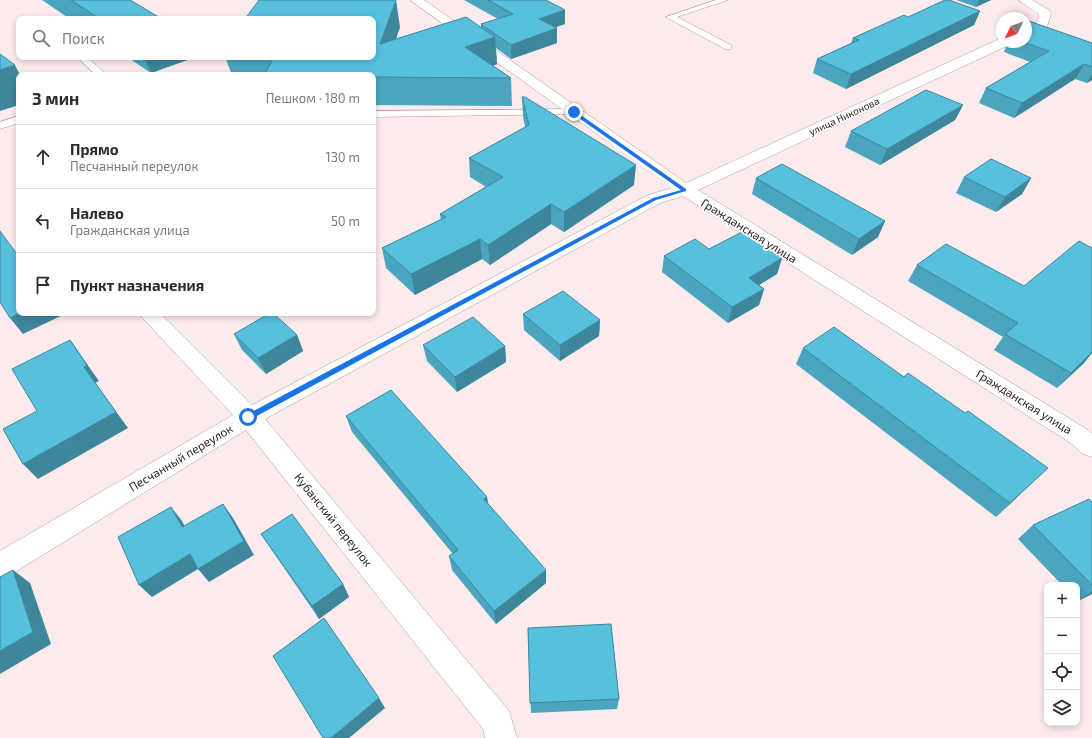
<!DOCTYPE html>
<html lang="ru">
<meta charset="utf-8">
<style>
:root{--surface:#fff;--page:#f2f2f3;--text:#2b2b33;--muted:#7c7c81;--line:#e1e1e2}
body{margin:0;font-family:"Exo 2",sans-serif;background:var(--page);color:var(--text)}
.controls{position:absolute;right:12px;bottom:12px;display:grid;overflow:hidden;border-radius:8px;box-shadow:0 2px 6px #0003}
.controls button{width:36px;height:36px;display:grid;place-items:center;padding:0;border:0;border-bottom:1px solid var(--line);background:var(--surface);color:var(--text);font:20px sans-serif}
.compass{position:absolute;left:996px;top:12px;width:36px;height:36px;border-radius:50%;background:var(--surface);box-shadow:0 2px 6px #0003;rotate:227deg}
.stop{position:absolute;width:12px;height:12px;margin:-9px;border:3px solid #1a73e8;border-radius:50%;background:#fff}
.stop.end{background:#1a73e8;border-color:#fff;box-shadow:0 1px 4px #0008}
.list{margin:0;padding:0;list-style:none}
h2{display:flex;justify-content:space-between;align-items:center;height:52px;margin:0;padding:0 16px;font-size:17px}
h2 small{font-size:13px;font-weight:400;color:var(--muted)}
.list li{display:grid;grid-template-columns:26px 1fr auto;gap:12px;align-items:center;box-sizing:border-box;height:64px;padding:0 16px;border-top:1px solid var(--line)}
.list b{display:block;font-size:15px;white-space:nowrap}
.list p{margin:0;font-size:13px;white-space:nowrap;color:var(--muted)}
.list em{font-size:13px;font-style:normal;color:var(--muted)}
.icon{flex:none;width:22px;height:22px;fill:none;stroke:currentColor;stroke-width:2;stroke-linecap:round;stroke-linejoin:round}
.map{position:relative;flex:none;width:1092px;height:738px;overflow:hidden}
.search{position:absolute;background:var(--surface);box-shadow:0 2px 6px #0003;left:16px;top:16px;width:360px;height:44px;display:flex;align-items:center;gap:10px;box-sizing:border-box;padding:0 14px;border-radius:8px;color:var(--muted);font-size:15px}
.panel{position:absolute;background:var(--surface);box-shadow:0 2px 6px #0003;left:16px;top:72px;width:360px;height:244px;border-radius:8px}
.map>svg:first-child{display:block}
</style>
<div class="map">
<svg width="1092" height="738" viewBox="0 0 1092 738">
<rect width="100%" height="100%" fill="#fcebed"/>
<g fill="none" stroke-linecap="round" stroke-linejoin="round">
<g stroke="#b2999b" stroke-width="1">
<g id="lane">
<path d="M 716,0 L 728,0 L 677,17 L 731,45 L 731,49 L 725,49 L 666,17 Z"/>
<path d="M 77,57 L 87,57 L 107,75 L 96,75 Z"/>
<path d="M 574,109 L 578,110 L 579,112 L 578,114 L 373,117 L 373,111 Z"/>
<path d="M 19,116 L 19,123 L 0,129 L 0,122 Z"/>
</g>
</g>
<g stroke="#b2999b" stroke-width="1">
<g id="street">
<path d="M 410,0 L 424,0 L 686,183 L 999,39 L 1002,39 L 1002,42 L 1011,42 L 1009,45 L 698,190 L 1088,430 L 1092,433 L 1092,457 L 1083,454 L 1072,444 L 683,196 L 660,203 L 265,419 L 509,711 L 517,738 L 485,738 L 483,729 L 246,430 L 10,575 L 0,579 L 0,551 L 233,415 L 138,313 L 160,313 L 252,405 L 648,195 L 672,188 Z"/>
<path d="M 1018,0 L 1032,0 L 1049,10 L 1051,13 L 1047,27 L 1026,36 L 1026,27 L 1037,22 L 1039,14 Z"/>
</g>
</g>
<use href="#lane" fill="#fff" fill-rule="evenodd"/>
<use href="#street" fill="#fff" fill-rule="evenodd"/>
</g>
<g fill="#4ba5be">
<path d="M 42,0 L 130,0 L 162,19 L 70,19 Z"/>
<path d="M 464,0 L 546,0 L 565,24 L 555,27 L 557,43 L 511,59 L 496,48 L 497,64 L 493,66 L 511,78 L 512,106 L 373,105 L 373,75 L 232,75 L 225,57 L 373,57 L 400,27 L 396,39 L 481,27 L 481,24 L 498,19 Z"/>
<path d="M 956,0 L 991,0 L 976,7 Z"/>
<path d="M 980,11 L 974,25 L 846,89 L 813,73 L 817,59 L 851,43 L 853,38 L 908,17 Z"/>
<path d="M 1008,42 L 1092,43 L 1092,80 L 1087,83 L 1075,79 L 1014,118 L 979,103 L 986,88 L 1030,62 L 1004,52 Z"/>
<path d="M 127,57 L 190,57 L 190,59 L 151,73 Z"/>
<path d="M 522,97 L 634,185 L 564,232 L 551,224 L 490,265 L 482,259 L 415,295 L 386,268 L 382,248 L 441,220 L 440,214 L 486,187 L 470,177 L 469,158 L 525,127 L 523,116 Z"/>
<path d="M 963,105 L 955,120 L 880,165 L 845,147 L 851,131 Z"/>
<path d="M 964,177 L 1031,178 L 1022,194 L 996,212 L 956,193 Z"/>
<path d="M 756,178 L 885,221 L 878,237 L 852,255 L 752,194 Z"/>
<path d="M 946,244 L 1084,363 L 1057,388 L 994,350 L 1003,337 L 908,281 L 917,265 Z"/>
<path d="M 709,249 L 782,258 L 777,274 L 759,285 L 764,289 L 759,305 L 728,323 L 662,272 L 664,256 Z"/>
<path d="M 523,314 L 600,320 L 599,336 L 560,361 L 524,330 Z"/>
<path d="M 234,334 L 297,335 L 303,351 L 266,374 L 242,350 Z"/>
<path d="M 423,345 L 505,346 L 506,362 L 457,392 L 427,361 Z"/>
<path d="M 803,348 L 904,377 L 965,413 L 1033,482 L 996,517 L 796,364 Z"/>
<path d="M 346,416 L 487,497 L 488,504 L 546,583 L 496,624 L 452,570 L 449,556 L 453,554 L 352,432 Z"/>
<path d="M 1092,502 L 1092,594 L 1078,601 L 1077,601 L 1077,585 L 1062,585 L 1018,539 L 1033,525 Z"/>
<path d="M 261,534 L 343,584 L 349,597 L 319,619 Z"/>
<path d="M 528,628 L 619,699 L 617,709 L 531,713 Z"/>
</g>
<g fill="#3d869b">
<path d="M 396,0 L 400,27 L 384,71 L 380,44 Z"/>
<path d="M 979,0 L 991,0 L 976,7 Z"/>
<path d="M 565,10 L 565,24 L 539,33 L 539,19 Z"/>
<path d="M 980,11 L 974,25 L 846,89 L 851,74 Z"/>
<path d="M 557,28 L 557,43 L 511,59 L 511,45 Z"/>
<path d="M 495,37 L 497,64 L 468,75 L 465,47 Z"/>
<path d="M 144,57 L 190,57 L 190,59 L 151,73 Z"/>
<path d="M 1084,64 L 1075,79 L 1014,118 L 1022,103 Z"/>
<path d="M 15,65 L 20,75 L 19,75 L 19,105 L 0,111 L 0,70 Z"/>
<path d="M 1092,74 L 1092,80 L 1087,83 Z"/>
<path d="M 963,105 L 955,120 L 880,165 L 887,149 Z"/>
<path d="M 636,165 L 634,185 L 564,232 L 564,212 Z"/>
<path d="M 1031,178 L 1022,194 L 996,212 L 1005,197 Z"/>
<path d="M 551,204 L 551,224 L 490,265 L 488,245 Z"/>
<path d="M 885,221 L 878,237 L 852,255 L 859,239 Z"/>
<path d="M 480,239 L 482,259 L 415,295 L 411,274 Z"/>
<path d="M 782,258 L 777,274 L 744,294 L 749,278 Z"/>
<path d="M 764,289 L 759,305 L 728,323 L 732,307 Z"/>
<path d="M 20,313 L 67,313 L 23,334 L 10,318 Z"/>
<path d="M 600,320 L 599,336 L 560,361 L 560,345 Z"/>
<path d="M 297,335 L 303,351 L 266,374 L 258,358 Z"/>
<path d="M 70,340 L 99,381 L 95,383 L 128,428 L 38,479 L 23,464 Z"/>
<path d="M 505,346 L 506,362 L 457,392 L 455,377 Z"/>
<path d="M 1092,352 L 1092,353 L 1084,363 L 1057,388 L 1071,373 Z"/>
<path d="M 1048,468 L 1033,482 L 996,517 L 1010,503 Z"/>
<path d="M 487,497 L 489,511 L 484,499 Z"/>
<path d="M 223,504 L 233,518 L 254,555 L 209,582 L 198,569 L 152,597 L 139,585 Z"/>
<path d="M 171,507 L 182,521 L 193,541 L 182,527 Z"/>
<path d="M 13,570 L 30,583 L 51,644 L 0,674 L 0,651 Z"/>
<path d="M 546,570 L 546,583 L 496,624 L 494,611 Z"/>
<path d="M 343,584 L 349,597 L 319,619 L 312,606 Z"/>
<path d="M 1092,591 L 1092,594 L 1078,601 Z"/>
<path d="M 379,698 L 385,708 L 349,738 L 331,738 Z"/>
</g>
<g fill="#57c0dd" stroke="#3d869b">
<path d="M 71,0 L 130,0 L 162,19 L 100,19 Z"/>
<path d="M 259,0 L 396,0 L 380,44 L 466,17 L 495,37 L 465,47 L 511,78 L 373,77 L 373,75 L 264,75 L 274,57 L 373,57 L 373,19 L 245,19 Z"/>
<path d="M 488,0 L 546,0 L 565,10 L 539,19 L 557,28 L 511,45 L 481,24 L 513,14 Z"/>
<path d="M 945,0 L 949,0 L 980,11 L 851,74 L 817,59 L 859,40 L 853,38 L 904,15 L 908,17 Z"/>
<path d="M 1026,20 L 1092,43 L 1092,67 L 1084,64 L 1022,103 L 986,88 L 1049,51 L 1023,42 L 1026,42 Z"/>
<path d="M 0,54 L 15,65 L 0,70 Z"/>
<path d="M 926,90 L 963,105 L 887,149 L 851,131 Z"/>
<path d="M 522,97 L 525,97 L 636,165 L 564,212 L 551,204 L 488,245 L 480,239 L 411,274 L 382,248 L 446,217 L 440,214 L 503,177 L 469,158 L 529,125 Z"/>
<path d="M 991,159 L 1031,178 L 1005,197 L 964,177 Z"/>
<path d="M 782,164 L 885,221 L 859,239 L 756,178 Z"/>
<path d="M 0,231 L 19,257 L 19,313 L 20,313 L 10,318 L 0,302 Z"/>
<path d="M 742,232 L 782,258 L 749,278 L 764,289 L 732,307 L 664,256 L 695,239 L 709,249 Z"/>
<path d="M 1079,241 L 1092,248 L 1092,352 L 1071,373 L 1005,334 L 1018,323 L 917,265 L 946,244 L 1024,286 Z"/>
<path d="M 563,291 L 600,320 L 560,345 L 523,314 Z"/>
<path d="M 270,313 L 273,313 L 297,335 L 258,358 L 234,334 Z"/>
<path d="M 473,317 L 505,346 L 455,377 L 423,345 Z"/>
<path d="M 834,327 L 904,377 L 908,373 L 965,413 L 968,411 L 1048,468 L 1010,503 L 803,348 Z"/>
<path d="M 70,340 L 87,365 L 84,367 L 116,412 L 23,464 L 3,429 L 37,411 L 12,369 Z"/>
<path d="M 391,390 L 487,497 L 484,499 L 546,570 L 494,611 L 449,556 L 458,550 L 346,416 Z"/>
<path d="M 1089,499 L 1092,502 L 1092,585 L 1033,525 Z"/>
<path d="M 223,504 L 244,541 L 198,569 L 190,554 L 139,585 L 118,537 L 171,507 L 182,527 Z"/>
<path d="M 292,514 L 343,584 L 312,606 L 261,534 Z"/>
<path d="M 13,570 L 33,632 L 0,651 L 0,577 Z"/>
<path d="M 324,618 L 379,698 L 331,738 L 323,738 L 273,656 Z"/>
<path d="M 611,624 L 619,699 L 530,703 L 528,628 Z"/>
</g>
<path fill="#1a73e8" d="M 572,111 L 575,111 L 686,189 L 686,191 L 656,200 L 251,419 L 246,419 L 246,415 L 653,198 L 681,190 L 572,113 Z"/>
<g text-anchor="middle" stroke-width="3.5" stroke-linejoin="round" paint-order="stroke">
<g font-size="10" fill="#2c2323" stroke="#fff">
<text transform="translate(844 116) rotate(-25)" y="4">улица Никонова</text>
</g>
<g font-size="12" fill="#2c2323" stroke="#fff">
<text transform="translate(749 231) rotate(32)" y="4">Гражданская улица</text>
<text transform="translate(1024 402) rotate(32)" y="4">Гражданская улица</text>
<text transform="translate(181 458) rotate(-31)" y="4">Песчанный переулок</text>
<text transform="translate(333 520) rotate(51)" y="4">Кубанский переулок</text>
</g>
</g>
</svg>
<div class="controls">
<button>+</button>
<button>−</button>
<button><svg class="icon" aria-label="locate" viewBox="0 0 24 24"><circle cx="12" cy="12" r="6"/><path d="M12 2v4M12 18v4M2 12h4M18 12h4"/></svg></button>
<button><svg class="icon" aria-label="layers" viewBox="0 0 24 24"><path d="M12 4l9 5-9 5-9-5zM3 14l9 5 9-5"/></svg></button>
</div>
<svg class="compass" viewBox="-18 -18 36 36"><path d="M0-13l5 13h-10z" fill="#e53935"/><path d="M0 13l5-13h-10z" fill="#7c7c81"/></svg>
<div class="stop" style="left:248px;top:417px"></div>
<div class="stop end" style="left:574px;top:112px"></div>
<div class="search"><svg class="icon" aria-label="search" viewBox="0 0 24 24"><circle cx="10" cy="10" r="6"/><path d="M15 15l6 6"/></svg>Поиск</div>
<section class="panel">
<h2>3 мин<small>Пешком · 180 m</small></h2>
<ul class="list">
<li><svg class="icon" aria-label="ahead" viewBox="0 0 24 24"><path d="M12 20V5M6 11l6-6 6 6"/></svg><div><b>Прямо</b><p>Песчанный переулок</p></div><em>130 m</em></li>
<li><svg class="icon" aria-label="left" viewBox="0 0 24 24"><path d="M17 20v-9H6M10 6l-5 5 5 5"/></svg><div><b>Налево</b><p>Гражданская улица</p></div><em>50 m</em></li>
<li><svg class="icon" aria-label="arrive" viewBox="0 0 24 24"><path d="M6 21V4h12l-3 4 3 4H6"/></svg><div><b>Пункт назначения</b></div></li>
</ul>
</section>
</div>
